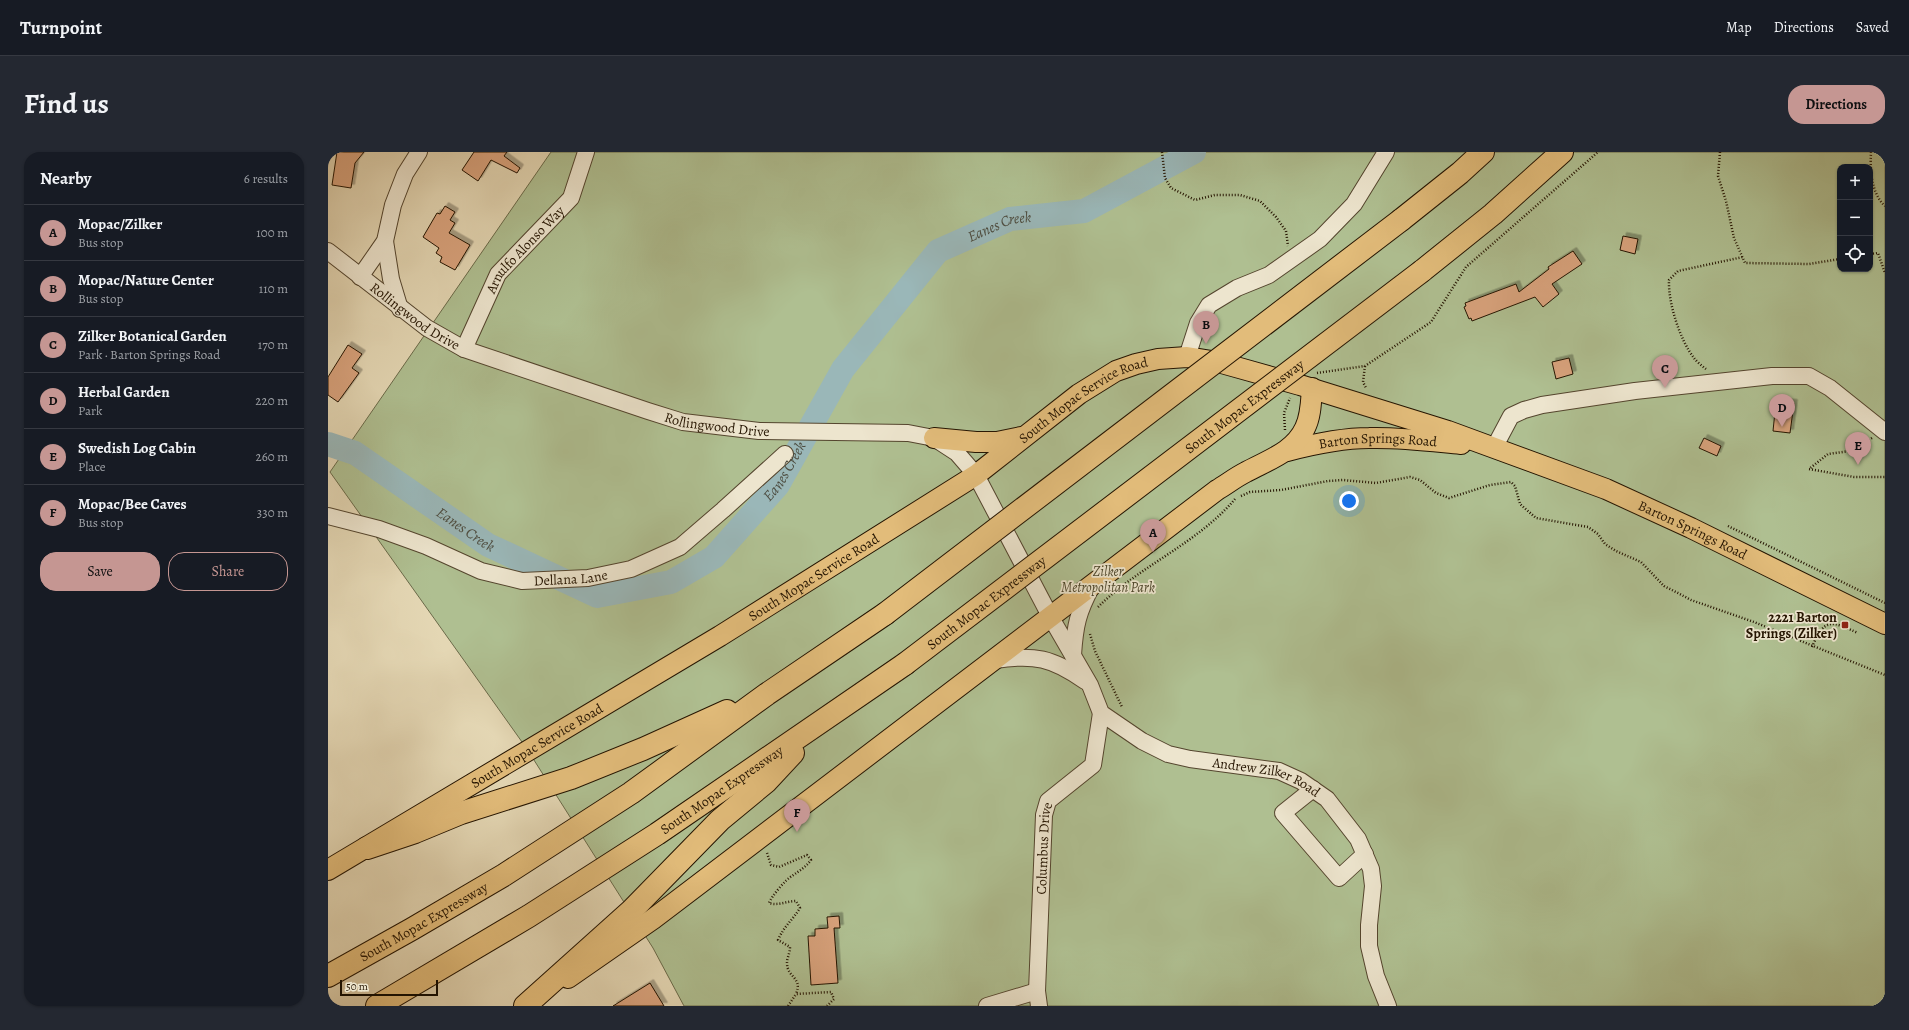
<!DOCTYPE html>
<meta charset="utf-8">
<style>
:root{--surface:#171b24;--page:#242831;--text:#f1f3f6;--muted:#9ea1a6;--line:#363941;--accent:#c59692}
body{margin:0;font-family:Alegreya,serif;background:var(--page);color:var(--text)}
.controls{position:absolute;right:12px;top:12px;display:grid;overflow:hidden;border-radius:8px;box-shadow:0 1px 3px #0004}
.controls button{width:36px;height:36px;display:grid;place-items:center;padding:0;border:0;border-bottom:1px solid var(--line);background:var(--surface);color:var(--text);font:20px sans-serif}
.scale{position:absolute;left:12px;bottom:10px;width:98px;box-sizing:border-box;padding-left:4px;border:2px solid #241401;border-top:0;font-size:11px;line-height:14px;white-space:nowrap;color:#241401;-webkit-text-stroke:3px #ede5ce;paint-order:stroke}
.you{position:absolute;left:1021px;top:349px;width:14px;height:14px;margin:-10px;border:3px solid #fff;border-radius:50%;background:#1a73e8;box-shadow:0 0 0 6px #1a73e833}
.badge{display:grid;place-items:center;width:26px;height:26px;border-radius:50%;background:var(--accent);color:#111;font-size:13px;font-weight:700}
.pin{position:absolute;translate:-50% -33px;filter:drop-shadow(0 1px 2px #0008)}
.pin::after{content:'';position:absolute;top:21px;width:14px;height:12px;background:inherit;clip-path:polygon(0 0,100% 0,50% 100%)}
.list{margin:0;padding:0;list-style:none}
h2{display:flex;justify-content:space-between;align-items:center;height:52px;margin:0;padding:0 16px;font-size:17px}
h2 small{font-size:13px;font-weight:400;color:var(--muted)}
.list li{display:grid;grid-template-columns:26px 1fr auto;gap:12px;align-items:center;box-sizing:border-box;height:56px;padding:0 16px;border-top:1px solid var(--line)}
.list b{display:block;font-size:15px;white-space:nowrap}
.list p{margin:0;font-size:13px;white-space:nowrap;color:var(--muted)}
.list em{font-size:13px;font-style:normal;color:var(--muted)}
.actions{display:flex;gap:8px;padding:12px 16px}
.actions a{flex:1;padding:9px 0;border:1px solid var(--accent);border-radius:16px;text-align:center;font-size:14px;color:var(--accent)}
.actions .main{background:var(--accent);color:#111}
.icon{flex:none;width:22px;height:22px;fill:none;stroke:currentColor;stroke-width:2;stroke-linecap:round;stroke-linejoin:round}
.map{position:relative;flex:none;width:1557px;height:854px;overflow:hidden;border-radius:16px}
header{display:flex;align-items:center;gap:24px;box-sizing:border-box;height:56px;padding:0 20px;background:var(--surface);border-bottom:1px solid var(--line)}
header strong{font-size:19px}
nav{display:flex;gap:22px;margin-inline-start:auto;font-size:14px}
.intro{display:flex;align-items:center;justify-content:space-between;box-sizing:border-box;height:96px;padding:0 24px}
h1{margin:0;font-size:28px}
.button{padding:10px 18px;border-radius:16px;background:var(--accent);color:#111;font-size:14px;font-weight:700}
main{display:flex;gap:24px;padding:0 24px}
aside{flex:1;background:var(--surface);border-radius:16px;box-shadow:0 1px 3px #0004}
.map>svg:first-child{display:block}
</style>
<header>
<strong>Turnpoint</strong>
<nav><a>Map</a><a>Directions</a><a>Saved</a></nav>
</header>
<div class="intro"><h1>Find us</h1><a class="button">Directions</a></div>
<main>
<aside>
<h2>Nearby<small>6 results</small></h2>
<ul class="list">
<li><span class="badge">A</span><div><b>Mopac/Zilker</b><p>Bus stop</p></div><em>100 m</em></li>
<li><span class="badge">B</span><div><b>Mopac/Nature Center</b><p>Bus stop</p></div><em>110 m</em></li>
<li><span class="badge">C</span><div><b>Zilker Botanical Garden</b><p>Park · Barton Springs Road</p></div><em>170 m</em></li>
<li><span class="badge">D</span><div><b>Herbal Garden</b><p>Park</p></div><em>220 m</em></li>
<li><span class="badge">E</span><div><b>Swedish Log Cabin</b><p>Place</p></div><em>260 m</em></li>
<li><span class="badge">F</span><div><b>Mopac/Bee Caves</b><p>Bus stop</p></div><em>330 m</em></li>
</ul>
<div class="actions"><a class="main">Save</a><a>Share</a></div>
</aside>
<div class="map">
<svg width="1557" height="854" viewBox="0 0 1557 854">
<defs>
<filter id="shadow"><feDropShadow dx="3.5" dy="-3.5" stdDeviation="0" flood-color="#0004"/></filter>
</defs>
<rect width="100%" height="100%" fill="#e4d7b4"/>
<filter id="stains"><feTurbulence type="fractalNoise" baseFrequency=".005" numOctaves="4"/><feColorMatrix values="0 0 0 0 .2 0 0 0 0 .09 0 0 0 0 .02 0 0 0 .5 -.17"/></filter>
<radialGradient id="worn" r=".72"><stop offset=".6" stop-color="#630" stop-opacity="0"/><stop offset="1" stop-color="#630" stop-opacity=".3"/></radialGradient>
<path fill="#afbf91" stroke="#6a6a49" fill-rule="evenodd" d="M 223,0 L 1557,0 L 1557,854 L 356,854 L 325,796 L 199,597 L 2,320 ZM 1512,15 L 1542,15 L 1542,117 L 1512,117 Z"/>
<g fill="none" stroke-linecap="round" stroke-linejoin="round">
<path stroke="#9ab7b8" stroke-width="24" id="s1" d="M 0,292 L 27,301 L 160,393 L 269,444 L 343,430 L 386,405 L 450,333 L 515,217 L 610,99 L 682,67 L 756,59 L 866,0"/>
</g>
<g fill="#d9a37d" stroke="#241401" filter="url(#shadow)">
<path d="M 9,0 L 36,0 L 27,11 L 23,36 L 4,33 Z"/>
<path d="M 146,0 L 179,0 L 176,4 L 192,16 L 189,21 L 163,8 L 150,29 L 134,18 Z"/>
<path d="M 117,54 L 127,60 L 122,68 L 127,71 L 121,81 L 142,93 L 127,118 L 112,110 L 114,105 L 108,101 L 111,96 L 95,85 L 109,61 L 112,62 Z"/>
<path d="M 1295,84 L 1310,87 L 1307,102 L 1292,98 Z"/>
<path d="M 1245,99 L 1254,112 L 1224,132 L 1231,142 L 1215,155 L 1207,145 L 1144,169 L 1143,166 L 1141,167 L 1136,155 L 1138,154 L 1137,151 L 1188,132 L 1191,140 L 1221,117 L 1220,115 Z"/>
<path d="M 20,193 L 34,202 L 24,216 L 31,221 L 10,250 L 0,243 L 0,225 Z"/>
<path d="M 1241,206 L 1245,222 L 1228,227 L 1224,210 Z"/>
<path d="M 1448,250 L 1466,251 L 1462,281 L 1445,279 Z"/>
<path d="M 1376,286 L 1393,294 L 1389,304 L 1371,296 Z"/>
<path d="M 511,764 L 512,776 L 506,776 L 510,831 L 483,833 L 480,784 L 487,784 L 487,777 L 500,776 L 499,765 Z"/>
<path d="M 322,831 L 336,854 L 285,854 Z"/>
</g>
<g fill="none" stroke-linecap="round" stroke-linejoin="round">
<g stroke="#54452e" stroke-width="18">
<g id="minor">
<path d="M 57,89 L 63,127 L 72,157"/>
<path id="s2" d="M 0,99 L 99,176 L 136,197 L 320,259 L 355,270 L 431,279 L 580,281 L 606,286 L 629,301 L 648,323 L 722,464 L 762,533 L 773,561 L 814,589 L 840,602 L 862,607 L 951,619 L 973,629 L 999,647 L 1030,687 L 1043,717 L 1045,734 L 1041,773 L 1041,794 L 1048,824 L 1060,854"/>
<path d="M 32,125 L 57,89 L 65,53 L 77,22 L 91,0"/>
<path id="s3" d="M 136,197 L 170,122 L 243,46 L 258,0"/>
<path d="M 859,205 L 870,171 L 881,153 L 909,136 L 941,123 L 992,87 L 1026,52 L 1058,0"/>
<path d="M 1166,296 L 1183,264 L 1196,258 L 1214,253 L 1307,239 L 1444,224 L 1481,224 L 1502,236 L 1557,280"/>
<path id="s4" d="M 0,364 L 51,377 L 98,394 L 153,419 L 194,429 L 260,426 L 303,417 L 352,395 L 395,358 L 457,302"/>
<path d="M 745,503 C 747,473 750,460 764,434"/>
<path d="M 667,508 C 706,502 725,506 757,529"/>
<path d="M 985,637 L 955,661 L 1011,726 L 1037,702"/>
<path d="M 659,854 L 709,839"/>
<path id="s5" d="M 711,854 L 709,839 L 716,663 L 720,649 L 765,613 L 773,561"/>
</g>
</g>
<g stroke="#241401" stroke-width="22">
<g id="major">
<path d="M 606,286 L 648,290 L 669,290 L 693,285"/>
<path id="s6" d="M 959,299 C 982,293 1016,286 1041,286 C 1072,285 1102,289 1133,292"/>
<path id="s7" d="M 0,718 L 392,484 L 648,323 L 751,242 L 788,219 L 808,212 L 830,207 L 859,205 L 890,210 L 972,233 L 1120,279 L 1278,337 L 1363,376 L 1557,472"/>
<path d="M 240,826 L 325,767 L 889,338 C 899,332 908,325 918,320 C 940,308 966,300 977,276 C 983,264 983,250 984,236"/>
</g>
</g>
<g stroke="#241401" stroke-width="24">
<g id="highway">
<path d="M 1073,68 L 1132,21 L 1155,0"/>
<path d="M 1094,119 L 1165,62 L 1234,0"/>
<path d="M 39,696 L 87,680 L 133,661 L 243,626 L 315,597 L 399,559"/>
<path id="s8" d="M 0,824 L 84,777 L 176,723 L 303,641 L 439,542 L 557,462"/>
<path id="s9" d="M 49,854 L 201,764 L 329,682 L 577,512"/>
<path d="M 197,854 L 304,758 L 392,668 L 438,630 L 465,601"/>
</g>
</g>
<g stroke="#241401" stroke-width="2.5" stroke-dasharray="1 2" stroke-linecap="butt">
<path d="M 834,0 L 837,26 L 843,36 L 867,48 L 887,43 L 912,43 L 932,49 L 948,65 L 958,79 L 960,94"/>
<path d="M 1392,0 L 1390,24 L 1398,49 L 1406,86 L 1417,111 L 1481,112 L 1512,107"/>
<path d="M 1543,0 C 1542,18 1543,41 1557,54"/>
<path d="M 1542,102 L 1550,101 L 1557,121"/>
<path d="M 1037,214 L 1035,230 L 1038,236"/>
<path d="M 1378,217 C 1374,214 1369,210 1366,206 C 1352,188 1340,151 1341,128 L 1350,119 L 1415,105"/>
<path d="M 989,221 L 1037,214 L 1103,170 L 1138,115 L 1270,0"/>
<path d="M 957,278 L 956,261 L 962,246"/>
<path d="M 1544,286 L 1522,299 L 1500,302 L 1481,317 L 1526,325 L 1557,325"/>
<path d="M 913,344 L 922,340 L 953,338 L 1000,329 L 1015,328 L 1048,331 L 1082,325 L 1092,328 L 1108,341 L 1121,346 L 1162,333 L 1183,330 L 1187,334 L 1192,352 L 1208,366 L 1260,375 L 1270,382 L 1277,392 L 1288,399 L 1313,410 L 1336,434 L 1348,440 L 1363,448 L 1426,470 L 1557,523"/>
<path d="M 1400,374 L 1557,451"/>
<path d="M 770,455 C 811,414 869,392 907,347"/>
<path d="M 762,482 L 767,499 L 794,555"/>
<path d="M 1484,495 C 1497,465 1503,469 1530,481"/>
<path d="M 439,701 L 443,713 L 451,715 L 479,703 L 483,708 C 477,716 472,718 464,724 C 458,727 443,745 441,751 C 450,754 459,749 468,749 L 472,756 C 464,769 456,774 450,788 L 462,795 C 462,801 459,806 459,811 C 459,826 475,825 468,842 L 503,840 L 506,847 L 499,854"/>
<path d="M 460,854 L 468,842"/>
</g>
<use href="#minor" stroke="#ede5ce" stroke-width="16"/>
<use href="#major" stroke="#e2bc7a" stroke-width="20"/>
<use href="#highway" stroke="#e2bc7a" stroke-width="22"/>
<g stroke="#241401" stroke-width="24" stroke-linecap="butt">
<g id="highway-bridge">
<path d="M 557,462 L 1073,68"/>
<path id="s10" d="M 577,512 L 1094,119"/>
</g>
</g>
<use href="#highway-bridge" stroke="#e2bc7a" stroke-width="22"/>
</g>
<rect fill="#8f2418" stroke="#ede5ce" stroke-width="1.5" x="1513" y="469" width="8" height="8" rx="2"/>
<g text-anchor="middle" stroke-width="3.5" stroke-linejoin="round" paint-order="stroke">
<g font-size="14" fill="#241401" stroke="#ede5ce">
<text dy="5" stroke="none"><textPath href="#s3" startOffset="118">Arnulfo Alonso Way</textPath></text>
<text dy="5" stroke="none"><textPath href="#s2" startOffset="109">Rollingwood Drive</textPath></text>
<text dy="5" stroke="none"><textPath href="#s7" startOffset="891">South Mopac Service Road</textPath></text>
<text dy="5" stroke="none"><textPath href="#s10" startOffset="426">South Mopac Expressway</textPath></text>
<text dy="5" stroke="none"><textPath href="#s2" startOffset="433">Rollingwood Drive</textPath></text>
<text dy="5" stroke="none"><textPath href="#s6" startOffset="92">Barton Springs Road</textPath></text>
<text dy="5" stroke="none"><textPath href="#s7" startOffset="1542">Barton Springs Road</textPath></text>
<text dy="5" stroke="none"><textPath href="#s4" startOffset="254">Dellana Lane</textPath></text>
<text dy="5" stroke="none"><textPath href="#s7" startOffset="567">South Mopac Service Road</textPath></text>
<text dy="5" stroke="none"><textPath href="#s10" startOffset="102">South Mopac Expressway</textPath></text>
<text dy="5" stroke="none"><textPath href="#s7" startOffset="243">South Mopac Service Road</textPath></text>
<text dy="5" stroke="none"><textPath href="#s2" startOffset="1157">Andrew Zilker Road</textPath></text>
<text dy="5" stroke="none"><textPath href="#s9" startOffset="407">South Mopac Expressway</textPath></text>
<text dy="5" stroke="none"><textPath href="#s5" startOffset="158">Columbus Drive</textPath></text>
<text dy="5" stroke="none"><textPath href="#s8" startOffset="110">South Mopac Expressway</textPath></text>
</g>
<g font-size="14" font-style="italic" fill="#4e472c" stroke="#ede5ce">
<text x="780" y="424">Zilker<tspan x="780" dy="16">Metropolitan Park</tspan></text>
</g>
<g font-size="14" font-weight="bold" fill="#241401" stroke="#ede5ce" text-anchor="end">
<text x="1509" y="470">2221 Barton<tspan x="1509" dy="16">Springs (Zilker)</tspan></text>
</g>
<g font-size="15" font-style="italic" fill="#4d4d41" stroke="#ede5ce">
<text dy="5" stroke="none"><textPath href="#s1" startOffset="883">Eanes Creek</textPath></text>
<text dy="5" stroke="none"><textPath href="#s1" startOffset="547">Eanes Creek</textPath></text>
<text dy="5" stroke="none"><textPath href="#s1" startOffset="163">Eanes Creek</textPath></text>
</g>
</g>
<rect width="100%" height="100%" filter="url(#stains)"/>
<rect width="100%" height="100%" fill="url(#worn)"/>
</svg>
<div class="controls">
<button>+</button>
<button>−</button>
<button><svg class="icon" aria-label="locate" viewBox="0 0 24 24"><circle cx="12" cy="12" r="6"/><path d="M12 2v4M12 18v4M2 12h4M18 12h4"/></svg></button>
</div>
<div class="scale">50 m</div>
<div class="you"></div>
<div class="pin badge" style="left:825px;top:400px">A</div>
<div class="pin badge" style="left:878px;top:192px">B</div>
<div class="pin badge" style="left:1337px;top:236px">C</div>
<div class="pin badge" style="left:1454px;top:275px">D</div>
<div class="pin badge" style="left:1530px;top:313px">E</div>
<div class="pin badge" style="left:469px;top:680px">F</div>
</div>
</main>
